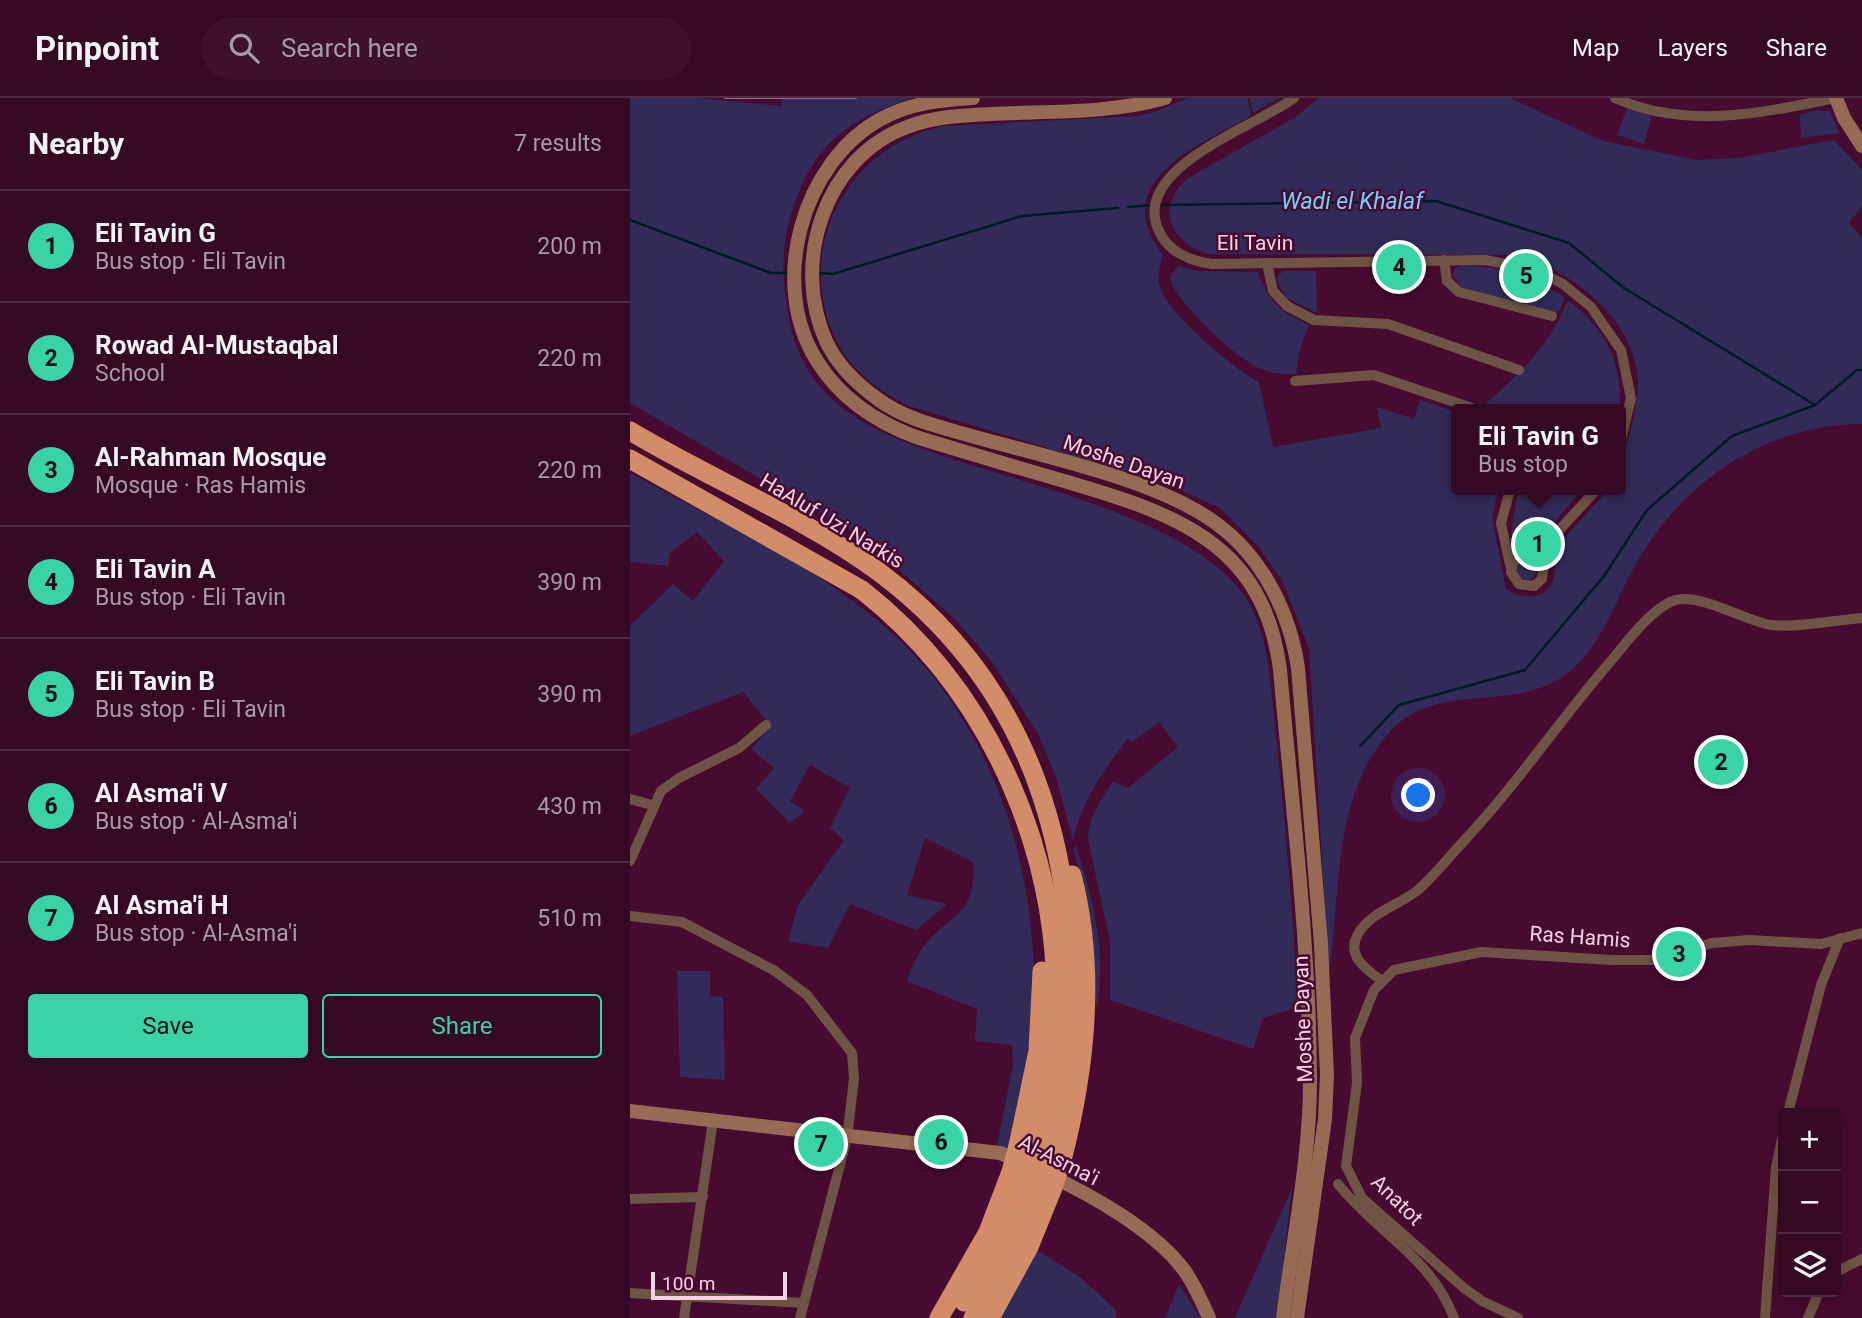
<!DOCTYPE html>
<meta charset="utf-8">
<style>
:root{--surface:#350824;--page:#3d112c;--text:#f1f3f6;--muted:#aa9aa6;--line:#4f2941;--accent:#39d4a5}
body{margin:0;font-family:Roboto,sans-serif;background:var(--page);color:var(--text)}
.controls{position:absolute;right:21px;bottom:21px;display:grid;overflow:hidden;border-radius:7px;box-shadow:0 4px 18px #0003}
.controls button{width:63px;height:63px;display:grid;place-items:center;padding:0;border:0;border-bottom:2px solid var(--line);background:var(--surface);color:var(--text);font:35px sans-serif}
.scale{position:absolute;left:21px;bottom:18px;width:136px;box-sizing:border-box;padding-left:7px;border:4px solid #f8d1e4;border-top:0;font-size:19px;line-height:24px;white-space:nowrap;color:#f8d1e4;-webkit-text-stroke:5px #470a30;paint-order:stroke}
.you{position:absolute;left:789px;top:698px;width:24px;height:24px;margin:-18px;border:5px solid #fff;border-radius:50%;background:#1a73e8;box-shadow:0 0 0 10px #1a73e833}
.badge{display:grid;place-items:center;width:46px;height:46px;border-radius:50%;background:var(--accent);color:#111;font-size:23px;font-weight:700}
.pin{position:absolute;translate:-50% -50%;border:4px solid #fff;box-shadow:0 2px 7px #0006}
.popup{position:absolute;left:821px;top:306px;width:175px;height:91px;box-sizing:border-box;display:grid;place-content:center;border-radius:7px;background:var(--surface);filter:drop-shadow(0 2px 5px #0005);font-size:23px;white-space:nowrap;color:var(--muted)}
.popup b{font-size:26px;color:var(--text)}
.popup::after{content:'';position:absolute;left:50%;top:100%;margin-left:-14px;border:14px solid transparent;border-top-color:var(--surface)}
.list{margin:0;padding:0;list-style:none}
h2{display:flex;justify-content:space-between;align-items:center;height:91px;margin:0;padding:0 28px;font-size:30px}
h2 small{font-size:23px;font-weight:400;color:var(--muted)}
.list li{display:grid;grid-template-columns:46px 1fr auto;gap:21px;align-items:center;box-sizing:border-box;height:112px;padding:0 28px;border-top:2px solid var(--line)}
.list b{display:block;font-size:26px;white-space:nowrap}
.list p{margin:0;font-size:23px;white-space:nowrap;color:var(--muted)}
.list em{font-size:23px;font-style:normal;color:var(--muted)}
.actions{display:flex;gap:14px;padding:21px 28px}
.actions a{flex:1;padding:16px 0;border:2px solid var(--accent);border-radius:7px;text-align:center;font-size:24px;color:var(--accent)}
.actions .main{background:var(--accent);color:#111}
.icon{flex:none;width:38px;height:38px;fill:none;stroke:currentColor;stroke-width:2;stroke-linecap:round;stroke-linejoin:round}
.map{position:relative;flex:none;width:1232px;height:1220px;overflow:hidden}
header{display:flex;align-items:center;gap:42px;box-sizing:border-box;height:98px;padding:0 35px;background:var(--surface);border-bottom:2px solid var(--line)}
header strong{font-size:33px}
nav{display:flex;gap:38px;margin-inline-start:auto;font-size:24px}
.search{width:490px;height:63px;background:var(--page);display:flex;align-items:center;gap:18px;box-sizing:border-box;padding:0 24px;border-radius:38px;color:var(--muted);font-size:26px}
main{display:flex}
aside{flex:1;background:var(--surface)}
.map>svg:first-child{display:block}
</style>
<header>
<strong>Pinpoint</strong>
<div class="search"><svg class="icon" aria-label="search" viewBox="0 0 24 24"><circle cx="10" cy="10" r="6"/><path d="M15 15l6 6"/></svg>Search here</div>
<nav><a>Map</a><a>Layers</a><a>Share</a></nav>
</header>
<main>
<aside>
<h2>Nearby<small>7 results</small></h2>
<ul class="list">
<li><span class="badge">1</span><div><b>Eli Tavin G</b><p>Bus stop · Eli Tavin</p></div><em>200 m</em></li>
<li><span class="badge">2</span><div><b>Rowad Al-Mustaqbal</b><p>School</p></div><em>220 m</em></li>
<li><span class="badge">3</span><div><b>Al-Rahman Mosque</b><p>Mosque · Ras Hamis</p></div><em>220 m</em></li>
<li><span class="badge">4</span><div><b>Eli Tavin A</b><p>Bus stop · Eli Tavin</p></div><em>390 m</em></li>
<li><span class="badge">5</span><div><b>Eli Tavin B</b><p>Bus stop · Eli Tavin</p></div><em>390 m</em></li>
<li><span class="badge">6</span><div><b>Al Asma'i V</b><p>Bus stop · Al-Asma'i</p></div><em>430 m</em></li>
<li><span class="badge">7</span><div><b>Al Asma'i H</b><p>Bus stop · Al-Asma'i</p></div><em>510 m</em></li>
</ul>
<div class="actions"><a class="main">Save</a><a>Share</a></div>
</aside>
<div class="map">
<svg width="1232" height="1220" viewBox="0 0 1232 1220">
<rect width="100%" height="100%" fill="#470a30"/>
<g fill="#322b59">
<path d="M 0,0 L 68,0 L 151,8 L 152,0 L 282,0 C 210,24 178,52 158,128 C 151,156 153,188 158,216 C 173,307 244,335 322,361 C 404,388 559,424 611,493 C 641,534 640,590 646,639 C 656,729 663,819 668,909 L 633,920 L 623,951 L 480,902 L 480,843 L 458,742 C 459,718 471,702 483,683 L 498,690 L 548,649 L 529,624 L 502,644 L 498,640 C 474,672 452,702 443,742 L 425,676 L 408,636 L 363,565 L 325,521 L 233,440 L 0,305 Z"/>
<path d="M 558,0 L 618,0 L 621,18 C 569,47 476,83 533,157 C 529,170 526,182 532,194 C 542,218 606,273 629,284 L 643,349 L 751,330 L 747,309 L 784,321 L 790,302 L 826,314 L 826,392 L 868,392 L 862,420 L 876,491 C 892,502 919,503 924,478 C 926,467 923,456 930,446 C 944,427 963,411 977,392 L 990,392 C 990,355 1007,322 1008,286 C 1008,222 941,172 886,157 L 578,156 C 539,144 525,109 558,80 L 664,20 L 689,0 L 880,0 L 973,43 L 1067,62 L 1108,60 L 1204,42 L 1232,72 L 1232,108 L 1219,125 L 1232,140 L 1232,326 C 1132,326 1045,389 1000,477 C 982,512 967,555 934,578 C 879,616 804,581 757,637 C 702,702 711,795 699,875 L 679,551 L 652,482 L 627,447 L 590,410 L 539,387 L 279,308 C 252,294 225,276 210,249 C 159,159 214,48 314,28 L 506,18 L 525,14 Z"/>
<path d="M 620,0 L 649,0 L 623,15 Z"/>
<path d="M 997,10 L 1022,18 L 1014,46 L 987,37 Z"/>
<path d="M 1182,13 L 1200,13 L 1209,35 L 1171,40 L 1170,17 Z"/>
<path d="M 833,167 C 872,170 903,176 935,200 L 928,215 L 832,190 L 823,177 L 825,170 Z"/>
<path d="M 548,168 L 567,173 L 628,174 C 638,203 651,215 679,227 L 670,251 L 666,276 C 653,276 642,276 629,270 C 603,258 559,214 543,189 L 540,179 Z"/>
<path d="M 654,173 L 686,173 L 687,215 L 657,200 L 647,184 L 648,177 Z"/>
<path d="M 938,202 C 976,232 992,263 990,311 L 861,311 L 856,305 C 892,275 920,246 938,202 Z"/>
<path d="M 0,375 C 85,422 180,464 254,528 C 378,634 420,812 399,969 C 396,997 387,1024 381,1052 L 367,1048 L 383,967 L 382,947 L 345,943 L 347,911 L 277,883 C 282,869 287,856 297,844 C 326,812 346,816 343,764 L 295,740 L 277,797 L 317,806 L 286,832 L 220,806 L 198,850 L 158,843 L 168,807 L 214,742 L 200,730 L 220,690 L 180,667 L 160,703 L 175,713 L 160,725 L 126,691 L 144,670 L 121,651 L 141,628 L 113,594 L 0,638 L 0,528 L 43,486 L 63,503 L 94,463 L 67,434 L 40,455 L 38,468 L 0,464 Z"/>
<path d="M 888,392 L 952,392 L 908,443 C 895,448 889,447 881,436 Z"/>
<circle cx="897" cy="472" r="10"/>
<path d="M 446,748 C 463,801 477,854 467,910 L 455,797 L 443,749 Z"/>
<path d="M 47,873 L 80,873 L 80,898 L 93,899 L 95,982 L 50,979 Z"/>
<path d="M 662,1090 L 647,1220 L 605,1220 Z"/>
<path d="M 405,1151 L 450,1179 L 486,1212 L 486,1220 L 368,1220 Z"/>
<path d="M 549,1186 L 570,1220 L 535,1220 Z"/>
</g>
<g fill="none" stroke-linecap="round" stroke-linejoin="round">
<g stroke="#001a26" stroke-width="2.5">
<path d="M 530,107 L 806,103 L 939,145 L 994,190 L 1185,307"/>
<path d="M 498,109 L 523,107"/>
<path d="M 0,122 L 141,175 L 159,175"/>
<path d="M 189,175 L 203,176 L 392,118 L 488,110"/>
<path d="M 730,648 L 769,607 L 895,572 L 974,478 L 1017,412 L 1102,338 L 1185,307 L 1227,272 L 1232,272"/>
</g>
<g stroke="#6f5344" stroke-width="10">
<path d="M 664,0 C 627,28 499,70 529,133 C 539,155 560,163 582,166 L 855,162 L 906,172 L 933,186 L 961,209 L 991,252 L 1001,300 L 990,346"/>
<path d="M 985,0 C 1056,32 1132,15 1205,0"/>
<path d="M 814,162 L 817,183 L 829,194 L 922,218"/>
<path d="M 637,165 L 643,193 L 657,208 L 684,222 L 758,226 L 889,272"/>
<path d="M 665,283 L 744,277 L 845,311"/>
<path d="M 880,392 L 871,425 L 881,471"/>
<path d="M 927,436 L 915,458 L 912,481 L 904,488 L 889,486 L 881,474 L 884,463 L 906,453 L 922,440 L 966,392"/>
<path d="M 0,701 L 22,707"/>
<path d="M 0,763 L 31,693 L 49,680 L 109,650 L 136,627"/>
<path d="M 0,818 L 52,824 L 145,873 L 177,897 L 222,955 L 224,981 L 217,1040 L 170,1220"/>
<path d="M 751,882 C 735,871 716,857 728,836 C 740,814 770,807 788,792 C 804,778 818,760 832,745 C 885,689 929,623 980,564 C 997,544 1016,517 1040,504 C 1066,491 1115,524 1142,527 C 1168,530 1205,522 1232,520"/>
<path d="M 1158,1015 L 1191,887 L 1210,840"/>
<path d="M 708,1086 C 746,1134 801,1159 824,1220"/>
<path d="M 0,1101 L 73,1099"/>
<path d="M 1206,1174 L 1232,1161"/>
<path d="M 0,1195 L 174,1205"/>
<path d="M 54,1220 L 83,1023"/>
<path d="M 888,1220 L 852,1203 L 834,1190 L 732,1100 L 716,1068 L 727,985 L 725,940 L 744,892 L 764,872 L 851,854 L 982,862 L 1022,862 L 1082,845 L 1119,842 L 1191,846 L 1232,835"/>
<path d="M 1135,1220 L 1146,1069 L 1153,1036"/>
<path d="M 1178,1220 L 1189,1194"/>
</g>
<g stroke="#976a53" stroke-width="14">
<path d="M 343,0 C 311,2 280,5 251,21 C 172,64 138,186 187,263 C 210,300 246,324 286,339 C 335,354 385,369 434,383 C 543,415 634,444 650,572 C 662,706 679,842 680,976 C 681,1057 663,1140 653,1220"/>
<path d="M 535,0 C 479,16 418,13 360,16 C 332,18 304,18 277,29 C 194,60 161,165 196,243 C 207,267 228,287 249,302 C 275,321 307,328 338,337 C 411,358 527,381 587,426 C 633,460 660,515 668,570 L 691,846 L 697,977 L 695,1021 L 667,1220"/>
<path d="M 1206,0 L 1214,20 L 1232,48"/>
<path d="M 0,1013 L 370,1055 L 393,1065"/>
<path d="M 418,1077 C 462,1097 525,1133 554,1172 C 565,1187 572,1204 579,1220"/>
</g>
<g stroke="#d28c67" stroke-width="19">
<path d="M 0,333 C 80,381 174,419 249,474 C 437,614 469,842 418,1058"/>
<path d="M 0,361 L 232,492 C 364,596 435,764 425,933 C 422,973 413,1014 403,1053"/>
<path d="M 388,1048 L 408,953 L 412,873"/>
<path d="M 432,1062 C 456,970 466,870 442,777"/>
<path d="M 334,1204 L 369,1141 L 395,1080"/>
<path d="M 309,1220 L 358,1134 L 381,1074"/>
<path d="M 343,1220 L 387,1143 L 409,1086"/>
<path d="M 360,1220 L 399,1149 L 422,1092"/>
</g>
<path stroke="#996684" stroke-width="2" d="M 95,0 L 226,0"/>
<g stroke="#d28c67" stroke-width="19">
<path d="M 381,1074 L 388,1048"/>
<path d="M 395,1080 L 403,1053"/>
<path d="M 409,1086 L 418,1058"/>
<path d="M 422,1092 L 432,1062"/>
</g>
</g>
<g text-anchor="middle" stroke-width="5" stroke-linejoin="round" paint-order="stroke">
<g font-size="21" fill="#f8d1e4" stroke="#470a30">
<text x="625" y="152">Eli Tavin</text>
<text transform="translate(494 364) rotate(19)" y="7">Moshe Dayan</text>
<text transform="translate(202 423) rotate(31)" y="7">HaAluf Uzi Narkis</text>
<text transform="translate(950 839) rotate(4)" y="7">Ras Hamis</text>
<text transform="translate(673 921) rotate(-92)" y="7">Moshe Dayan</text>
<text transform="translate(429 1062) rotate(27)" y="7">Al-Asma'i</text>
<text transform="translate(767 1102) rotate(44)" y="7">Anatot</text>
</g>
<g font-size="23" font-style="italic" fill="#70d3fd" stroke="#470a30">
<text x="722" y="111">Wadi el Khalaf</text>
</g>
</g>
</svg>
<div class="controls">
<button>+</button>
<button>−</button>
<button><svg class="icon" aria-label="layers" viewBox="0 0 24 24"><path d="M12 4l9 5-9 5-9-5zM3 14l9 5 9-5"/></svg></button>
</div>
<div class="scale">100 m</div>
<div class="you"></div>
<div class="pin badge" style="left:908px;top:446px">1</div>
<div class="popup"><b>Eli Tavin G</b>Bus stop</div>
<div class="pin badge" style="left:1091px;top:664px">2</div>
<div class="pin badge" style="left:1049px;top:856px">3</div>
<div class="pin badge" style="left:769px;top:169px">4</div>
<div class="pin badge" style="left:896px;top:178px">5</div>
<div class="pin badge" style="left:311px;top:1044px">6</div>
<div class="pin badge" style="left:191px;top:1046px">7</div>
</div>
</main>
